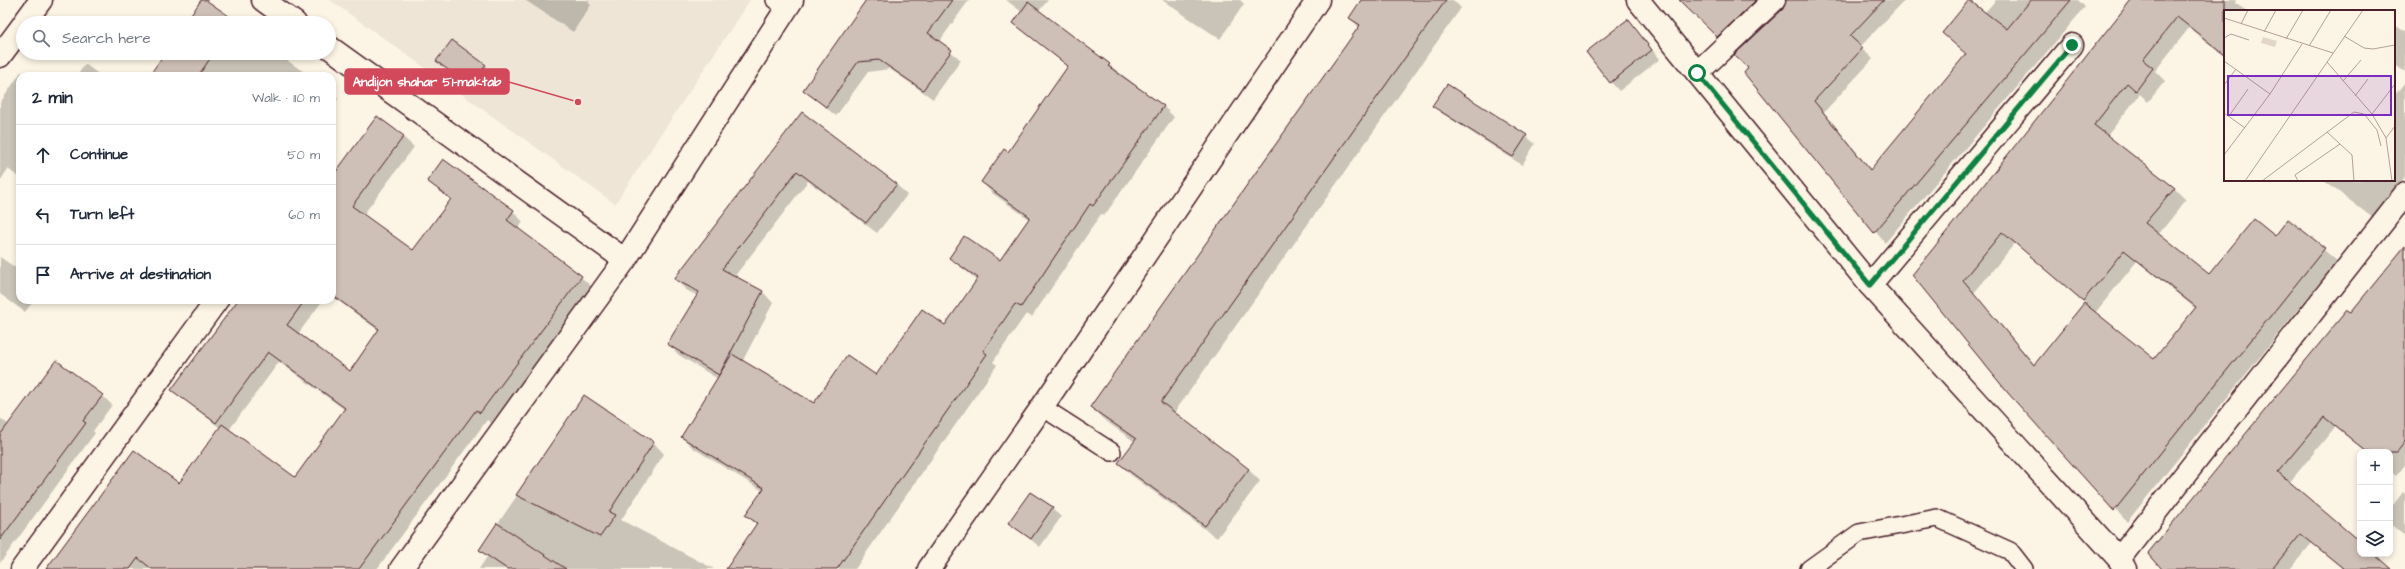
<!DOCTYPE html>
<meta charset="utf-8">
<style>
:root{--surface:#fff;--page:#f6f6f7;--text:#1f2937;--muted:#747a83;--line:#e0e1e3}
body{margin:0;font-family:"Architects Daughter",sans-serif;background:var(--page);color:var(--text)}
.controls{position:absolute;right:12px;bottom:12px;display:grid;overflow:hidden;border-radius:8px;box-shadow:0 2px 6px #0003}
.controls button{width:36px;height:36px;display:grid;place-items:center;padding:0;border:0;border-bottom:1px solid var(--line);background:var(--surface);color:var(--text);font:20px sans-serif}
.stop{position:absolute;width:12px;height:12px;margin:-9px;border:3px solid #0b8043;border-radius:50%;background:#fff}
.stop.end{background:#0b8043;border-color:#fff;box-shadow:0 1px 4px #0008}
.list{margin:0;padding:0;list-style:none}
h2{display:flex;justify-content:space-between;align-items:center;height:52px;margin:0;padding:0 16px;font-size:17px}
h2 small{font-size:13px;font-weight:400;color:var(--muted)}
.list li{display:grid;grid-template-columns:26px 1fr auto;gap:12px;align-items:center;box-sizing:border-box;height:60px;padding:0 16px;border-top:1px solid var(--line)}
.list b{display:block;font-size:15px;white-space:nowrap}
.list em{font-size:13px;font-style:normal;color:var(--muted)}
.icon{flex:none;width:22px;height:22px;fill:none;stroke:currentColor;stroke-width:2;stroke-linecap:round;stroke-linejoin:round}
.map{position:relative;flex:none;width:2405px;height:569px;overflow:hidden}
.search{position:absolute;background:var(--surface);box-shadow:0 2px 6px #0003;left:16px;top:16px;width:320px;height:44px;display:flex;align-items:center;gap:10px;box-sizing:border-box;padding:0 14px;border-radius:22px;color:var(--muted);font-size:15px}
.panel{position:absolute;background:var(--surface);box-shadow:0 2px 6px #0003;left:16px;top:72px;width:320px;height:232px;border-radius:12px}
.map>svg:first-child{display:block}
</style>
<div class="map">
<svg width="2405" height="569" viewBox="0 0 2405 569">
<rect width="100%" height="100%" fill="#fcf5e5"/>
<filter id="ink" filterUnits="userSpaceOnUse"><feTurbulence type="fractalNoise" baseFrequency=".025" numOctaves="2"/><feDisplacementMap in="SourceGraphic" scale="8" xChannelSelector="R" yChannelSelector="G"/><feConvolveMatrix kernelMatrix="1 2 1 2 8 2 1 2 1" color-interpolation-filters="sRGB"/></filter>
<g filter="url(#ink)">
<path fill="#eee5d7" d="M 330,0 L 750,0 L 615,204 Z"/>
<g fill="#0003" fill-rule="evenodd">
<path d="M 525,0 L 589,0 L 588,2 L 591,5 L 573,32 Z"/>
<path d="M 868,0 L 969,0 L 939,42 L 961,60 L 933,99 L 890,69 L 868,72 L 836,116 L 804,90 Z"/>
<path d="M 1006,0 L 1048,0 L 1039,11 L 1163,106 L 1174,117 L 1104,216 L 1101,214 L 1032,317 L 1026,314 L 993,362 L 997,365 L 855,569 L 727,569 L 757,525 L 747,515 L 763,491 L 693,448 L 682,437 L 718,379 L 679,355 L 668,344 L 698,296 L 686,290 L 675,279 L 802,114 L 896,184 L 907,195 L 877,233 L 808,181 L 734,277 L 763,292 L 773,303 L 742,362 L 814,405 L 876,377 L 945,326 L 977,280 L 950,258 L 1000,262 L 1029,219 L 992,193 L 982,182 L 1008,153 L 1069,67 L 1015,23 L 1022,12 Z"/>
<path d="M 1162,0 L 1240,0 L 1244,4 L 1220,39 Z"/>
<path d="M 1362,0 L 1453,0 L 1461,8 L 1174,413 L 1248,469 L 1260,481 L 1217,538 L 1131,475 L 1119,463 L 1135,442 L 1103,419 L 1091,407 L 1359,27 L 1350,18 Z"/>
<path d="M 1681,0 L 1773,0 L 1729,49 Z"/>
<path d="M 1811,0 L 1905,0 L 1860,47 L 1873,59 L 1824,112 L 1871,170 L 1967,55 L 1943,33 L 1971,0 L 1985,12 L 1996,0 L 2078,0 L 2085,7 L 1885,243 L 1745,73 Z"/>
<path d="M 2131,0 L 2237,0 L 2236,3 L 2247,11 L 2225,11 L 2225,56 L 2189,28 L 2155,71 L 2165,81 L 2148,102 L 2140,94 L 2107,136 L 2174,188 L 2186,200 L 2158,235 L 2210,276 L 2275,238 L 2288,220 L 2337,261 L 2127,522 L 2009,393 L 1913,275 ZM 2015,243 L 2085,303 L 2035,365 L 1974,293 ZM 2137,261 L 2196,309 L 2154,360 L 2095,313 Z"/>
<path d="M 1628,20 L 1660,59 L 1619,91 L 1611,82 Z"/>
<path d="M 2395,25 L 2405,32 L 2405,72 L 2394,64 Z"/>
<path d="M 163,53 L 287,53 L 288,54 L 285,59 L 310,76 L 150,76 L 162,59 Z"/>
<path d="M 85,64 L 101,76 L 77,76 Z"/>
<path d="M 442,65 L 485,66 L 489,71 L 475,90 Z"/>
<path d="M 21,72 L 26,76 L 20,76 L 20,178 L 8,169 L 0,181 L 0,103 Z"/>
<path d="M 2405,82 L 2405,176 L 2373,218 L 2323,180 L 2394,180 L 2394,96 Z"/>
<path d="M 332,93 L 338,99 L 332,108 Z"/>
<path d="M 1434,106 L 1526,136 L 1535,144 L 1522,165 L 1443,114 Z"/>
<path d="M 403,137 L 414,147 L 363,215 L 413,252 L 451,200 L 429,181 L 513,211 L 523,222 L 518,229 L 581,277 L 592,287 L 491,423 L 487,420 L 377,569 L 48,569 L 179,485 L 220,428 L 173,390 L 240,300 L 323,300 L 298,334 L 350,373 L 379,331 L 332,296 L 332,177 ZM 279,362 L 345,410 L 295,478 L 229,430 Z"/>
<path d="M 2405,247 L 2405,465 L 2396,476 L 2390,471 L 2390,452 L 2366,452 L 2335,427 L 2289,483 L 2360,544 L 2360,554 L 2372,554 L 2388,569 L 2343,569 L 2312,543 L 2290,569 L 2164,569 L 2351,314 Z"/>
<path d="M 0,257 L 20,271 L 20,300 L 34,300 L 25,312 L 0,294 Z"/>
<path d="M 189,300 L 199,300 L 196,305 Z"/>
<path d="M 102,395 L 112,405 L 93,431 L 95,433 L 0,563 L 0,418 L 9,425 Z"/>
<path d="M 584,397 L 654,443 L 664,454 L 621,520 L 714,569 L 479,569 L 487,557 L 480,550 Z"/>
<path d="M 2403,492 L 2405,494 L 2405,536 L 2390,524 L 2390,509 Z"/>
<path d="M 1052,508 L 1061,517 L 1040,547 L 1010,523 Z"/>
</g>
<g fill="#cfc0b7" stroke="#4a1f2b" fill-rule="evenodd">
<path d="M 201,0 L 206,0 L 236,21 L 235,23 L 186,23 Z"/>
<path d="M 866,0 L 952,0 L 928,33 L 952,50 L 923,90 L 879,60 L 858,62 L 826,107 L 803,90 Z"/>
<path d="M 1361,0 L 1446,0 L 1161,402 L 1249,469 L 1205,526 L 1118,463 L 1136,439 L 1090,407 L 1360,25 L 1349,18 Z"/>
<path d="M 1679,0 L 1756,0 L 1717,37 Z"/>
<path d="M 1786,0 L 1884,0 L 1850,36 L 1863,48 L 1814,101 L 1870,170 L 1966,54 L 1942,33 L 1969,0 L 2007,29 L 2031,0 L 2071,0 L 1874,233 L 1744,73 L 1748,68 L 1734,55 L 1783,9 Z"/>
<path d="M 2131,0 L 2225,0 L 2225,55 L 2177,17 L 2143,60 L 2153,68 L 2136,91 L 2127,83 L 2094,125 L 2175,188 L 2145,223 L 2209,274 L 2254,219 L 2275,236 L 2288,219 L 2325,248 L 2114,511 L 2008,393 L 1912,275 ZM 2002,232 L 2083,301 L 2124,250 L 2196,307 L 2154,359 L 2084,303 L 2034,365 L 1963,280 Z"/>
<path d="M 1028,2 L 1110,64 L 1108,66 L 1164,106 L 1093,206 L 1090,204 L 1021,307 L 1015,304 L 983,351 L 987,354 L 837,569 L 726,569 L 757,523 L 745,515 L 764,488 L 681,437 L 732,354 L 814,403 L 847,355 L 876,375 L 922,309 L 945,325 L 978,278 L 949,258 L 964,236 L 1000,260 L 1030,217 L 981,182 L 1004,149 L 1008,152 L 1068,66 L 1013,23 Z"/>
<path d="M 1628,19 L 1652,50 L 1610,83 L 1586,52 Z"/>
<path d="M 452,40 L 486,65 L 470,86 L 436,61 Z"/>
<path d="M 165,53 L 214,53 L 198,76 L 149,76 Z"/>
<path d="M 1447,84 L 1527,135 L 1513,157 L 1432,106 Z"/>
<path d="M 802,112 L 897,184 L 866,223 L 797,171 L 722,269 L 763,291 L 719,375 L 667,344 L 699,292 L 674,279 Z"/>
<path d="M 377,116 L 404,136 L 352,206 L 413,250 L 451,199 L 427,181 L 443,159 L 514,210 L 507,220 L 582,276 L 480,413 L 476,410 L 359,569 L 152,569 L 138,558 L 130,569 L 46,569 L 134,450 L 179,483 L 222,424 L 295,477 L 345,408 L 268,352 L 216,423 L 171,390 L 238,300 L 305,300 L 287,325 L 350,371 L 379,329 L 332,295 L 332,177 Z"/>
<path d="M 2405,246 L 2405,442 L 2397,452 L 2367,452 L 2324,417 L 2278,472 L 2360,542 L 2360,554 L 2374,554 L 2391,569 L 2344,569 L 2301,534 L 2272,569 L 2162,569 L 2148,553 L 2347,310 L 2351,312 Z"/>
<path d="M 56,360 L 103,395 L 83,421 L 86,423 L 0,540 L 0,435 Z"/>
<path d="M 584,395 L 654,442 L 609,512 L 615,515 L 600,537 L 516,495 Z"/>
<path d="M 1030,492 L 1053,507 L 1031,539 L 1008,523 Z"/>
<path d="M 497,523 L 566,569 L 507,569 L 479,550 Z"/>
</g>
<g fill="none" stroke-linecap="round" stroke-linejoin="round">
<g stroke="#4a1f2b" stroke-width="20">
<g id="lane">
<path d="M 775,0 L 787,8"/>
<path d="M 1042,407 L 1112,452"/>
<path d="M 1809,569 L 1859,533 L 1937,518 L 2010,551 L 2024,569"/>
</g>
</g>
<g stroke="#4a1f2b" stroke-width="25">
<g id="street">
<path d="M 263,0 L 295,23"/>
<path d="M 1638,0 L 1870,285 L 2119,559 L 2125,569"/>
<path d="M 24,23 L 41,0"/>
<path d="M 329,47 L 625,260"/>
<path d="M 0,56 L 23,25"/>
<path d="M 1697,73 L 1774,0"/>
<path d="M 1870,285 L 2072,45"/>
<path d="M 2119,559 L 2405,194"/>
<path d="M 22,569 L 217,300"/>
<path d="M 401,569 L 625,260 L 792,0"/>
</g>
</g>
<g stroke="#4a1f2b" stroke-width="25">
<path id="secondary" d="M 929,569 L 1042,407 L 1318,0"/>
</g>
<use href="#lane" stroke="#fcf5e5" stroke-width="17"/>
<use href="#street" stroke="#fcf5e5" stroke-width="22"/>
<use href="#secondary" stroke="#fcf5e5" stroke-width="22"/>
</g>
</g>
<g fill="none" stroke-linecap="round" stroke-linejoin="round" filter="url(#ink)">
<path stroke="#0b8043" stroke-width="5" d="M 1697,73 L 1870,285 L 2072,45"/>
</g>
<g transform="translate(2224 10)">
<rect width="171" height="171" fill="#fcf5e5"/>
<path d="M 39,27 L 53,31 L 51,37 L 37,33 Z" fill="#e2d5ca"/>
<path fill="none" stroke="#b59f9b" stroke-width="1" d="M 0,8 L 109,43M 17,14 L 24,0M 40,22 L 52,0M 120,26 L 140,38 L 149,39 L 171,35M 0,28 L 7,24 L 25,30M 62,29 L 79,0M 85,36 L 107,0M 0,51 L 46,84M 103,52 L 148,104 L 162,128 L 168,171M 119,71 L 137,50M 0,75 L 12,59M 131,86 L 144,69M 0,103 L 21,118M 148,104 L 171,74M 5,106 L 24,79M 103,122 L 128,145 L 130,171M 162,128 L 171,116M 0,145 L 46,84 L 78,34M 21,171 L 139,0M 38,171 L 130,102 L 140,104 L 153,120 L 157,136M 74,171 L 71,165 L 116,134"/>
<path fill="#7b2cbf" fill-opacity="0.15" stroke="#7b2cbf" stroke-width="2" d="M 4,66 L 167,66 L 167,105 L 4,105 Z"/>
<rect width="171" height="171" fill="none" stroke="#4a1f2b" stroke-width="2"/>
</g>
<path fill="none" stroke="#d1495b" stroke-width="1.5" d="M578 102L509 82"/>
<circle fill="#d1495b" stroke="#fcf5e5" stroke-width="1.5" cx="578" cy="102" r="4"/>
<rect fill="#d1495b" stroke="#d1495b" stroke-width="1.5" x="345" y="69" width="164" height="25" rx="4"/>
<g font-size="13" text-anchor="middle" font-weight="bold" fill="#fff">
<text x="427" y="86">Andijon shahar 51-maktab</text>
</g>
</svg>
<div class="controls">
<button>+</button>
<button>−</button>
<button><svg class="icon" aria-label="layers" viewBox="0 0 24 24"><path d="M12 4l9 5-9 5-9-5zM3 14l9 5 9-5"/></svg></button>
</div>
<div class="stop" style="left:1697px;top:73px"></div>
<div class="stop end" style="left:2072px;top:45px"></div>
<div class="search"><svg class="icon" aria-label="search" viewBox="0 0 24 24"><circle cx="10" cy="10" r="6"/><path d="M15 15l6 6"/></svg>Search here</div>
<section class="panel">
<h2>2 min<small>Walk · 110 m</small></h2>
<ul class="list">
<li><svg class="icon" aria-label="ahead" viewBox="0 0 24 24"><path d="M12 20V5M6 11l6-6 6 6"/></svg><div><b>Continue</b></div><em>50 m</em></li>
<li><svg class="icon" aria-label="left" viewBox="0 0 24 24"><path d="M17 20v-9H6M10 6l-5 5 5 5"/></svg><div><b>Turn left</b></div><em>60 m</em></li>
<li><svg class="icon" aria-label="arrive" viewBox="0 0 24 24"><path d="M6 21V4h12l-3 4 3 4H6"/></svg><div><b>Arrive at destination</b></div></li>
</ul>
</section>
</div>
